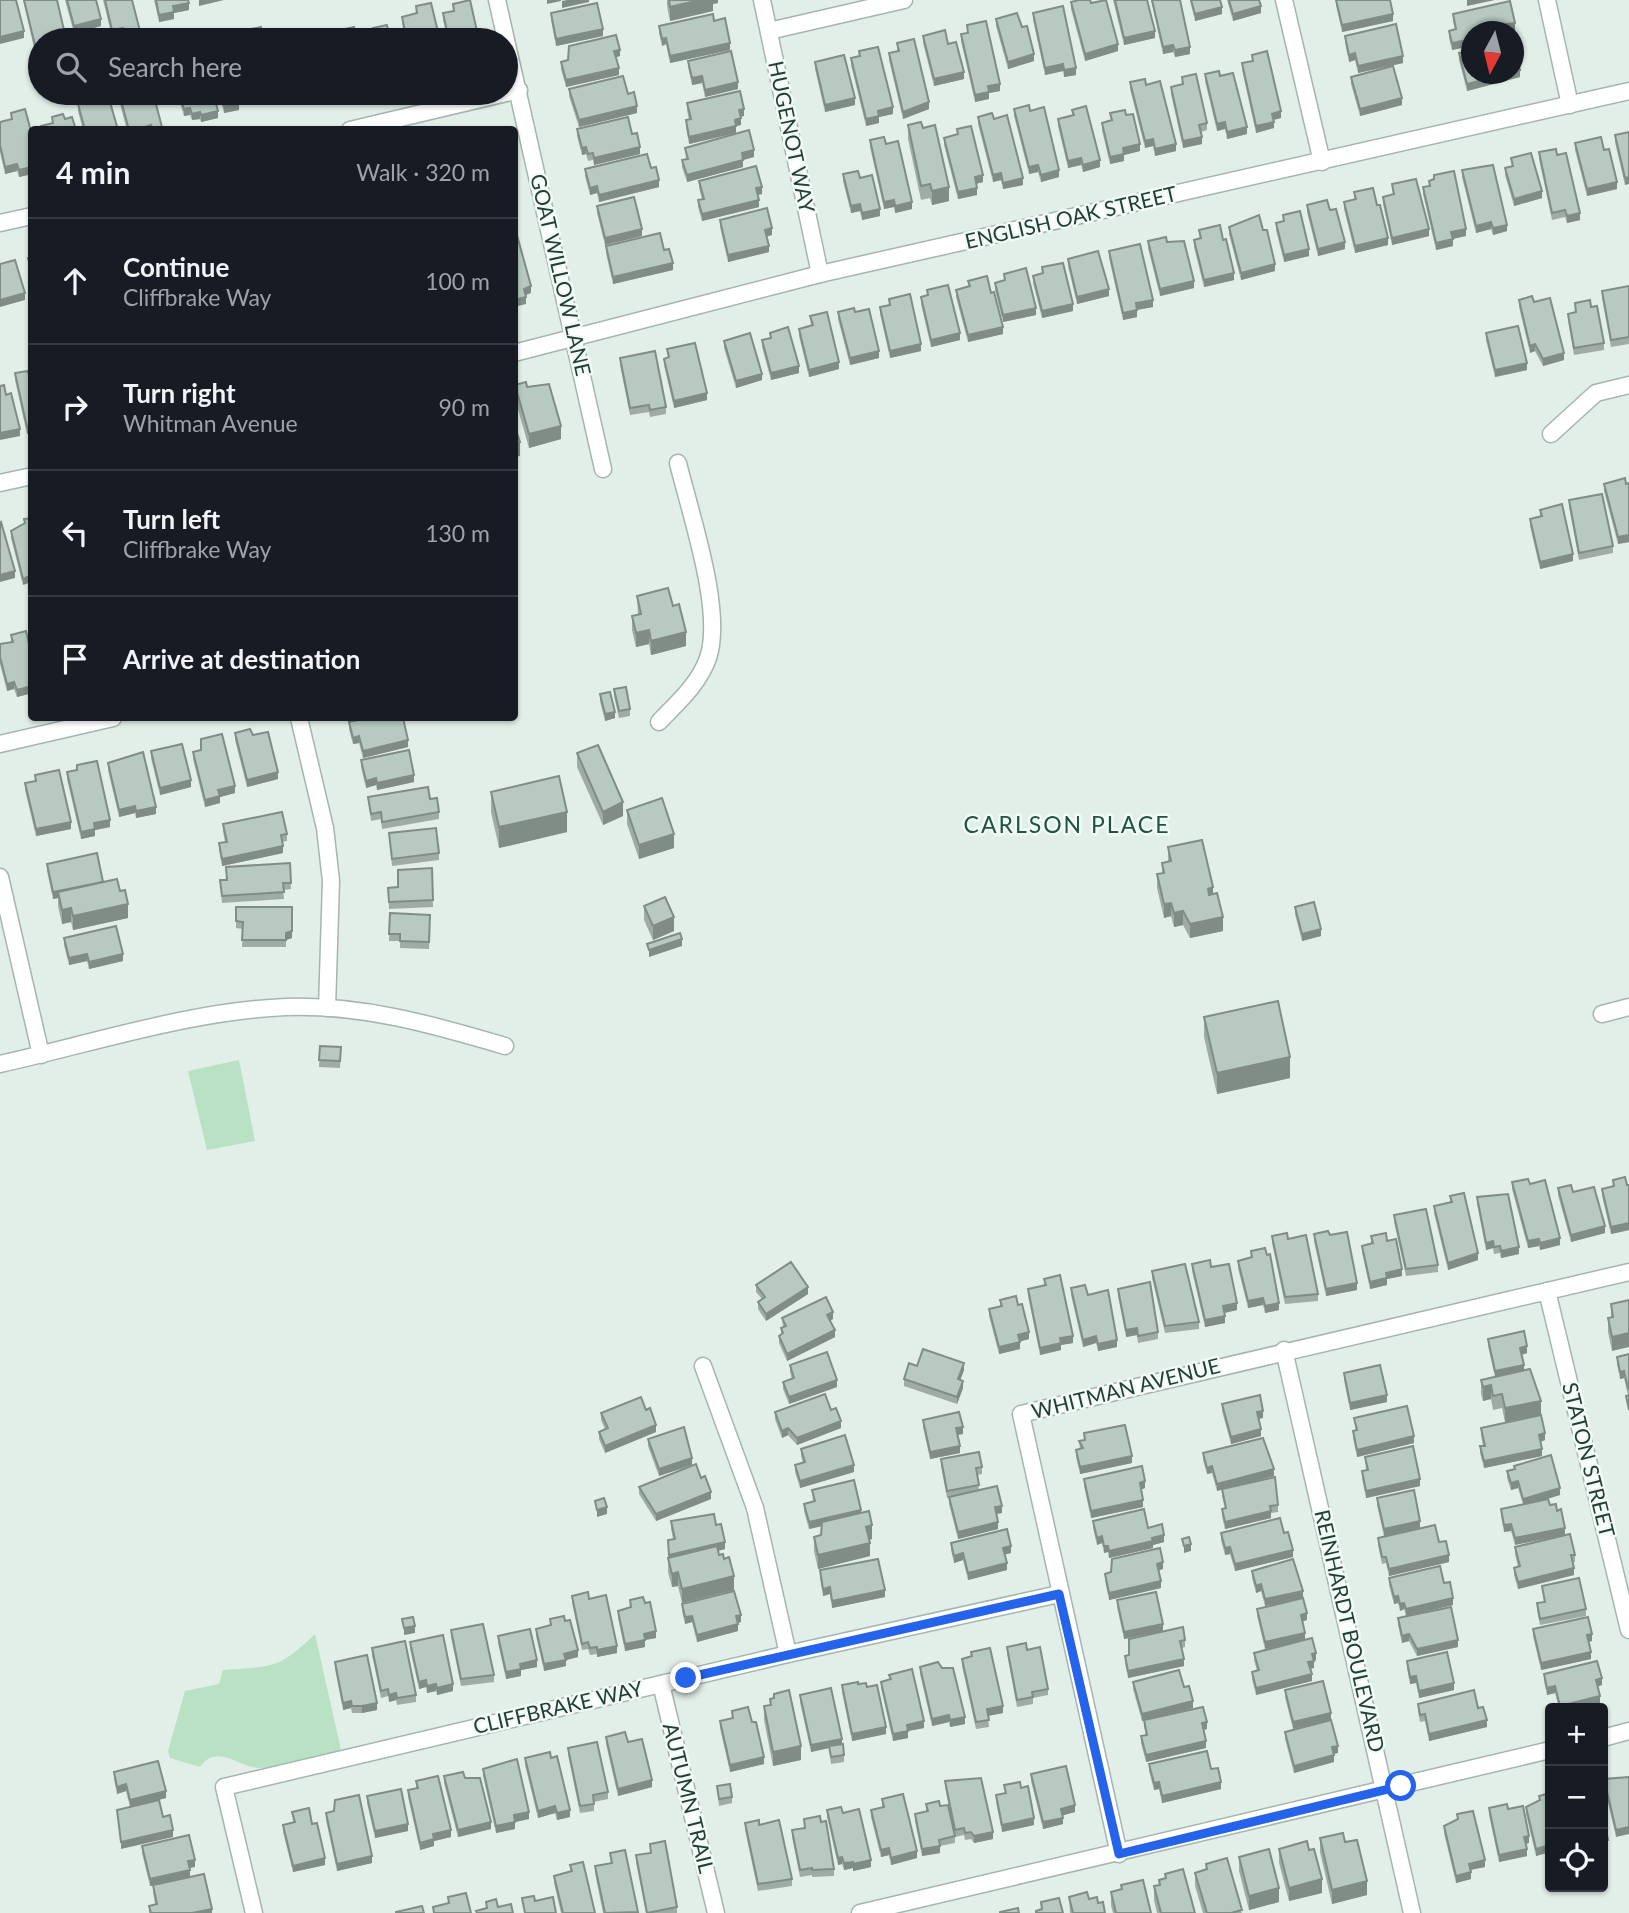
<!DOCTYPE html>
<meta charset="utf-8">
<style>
:root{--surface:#171b24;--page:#20242c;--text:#f1f3f6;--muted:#9ea1a6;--line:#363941}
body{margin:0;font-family:Lato,sans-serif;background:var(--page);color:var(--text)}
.controls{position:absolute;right:21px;bottom:21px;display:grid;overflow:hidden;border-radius:7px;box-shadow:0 2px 5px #0004}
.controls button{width:63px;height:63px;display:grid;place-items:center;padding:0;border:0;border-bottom:2px solid var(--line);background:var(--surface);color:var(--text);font:35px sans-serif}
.compass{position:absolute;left:1461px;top:21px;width:63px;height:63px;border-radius:50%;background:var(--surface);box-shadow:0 2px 5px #0004;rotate:187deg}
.stop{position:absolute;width:21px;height:21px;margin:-16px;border:5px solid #2563eb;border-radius:50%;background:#fff}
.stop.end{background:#2563eb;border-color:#fff;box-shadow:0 2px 7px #0008}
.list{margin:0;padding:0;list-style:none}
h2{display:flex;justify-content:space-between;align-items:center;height:91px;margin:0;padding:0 28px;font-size:30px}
h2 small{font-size:23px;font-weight:400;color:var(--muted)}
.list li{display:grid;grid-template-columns:46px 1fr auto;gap:21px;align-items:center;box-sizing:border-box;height:126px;padding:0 28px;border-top:2px solid var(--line)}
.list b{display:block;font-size:26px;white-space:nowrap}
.list p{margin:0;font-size:23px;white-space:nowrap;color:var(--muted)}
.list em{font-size:23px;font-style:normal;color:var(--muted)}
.icon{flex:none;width:38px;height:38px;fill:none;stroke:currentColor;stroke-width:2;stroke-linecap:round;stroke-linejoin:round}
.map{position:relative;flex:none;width:1629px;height:1913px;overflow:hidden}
.search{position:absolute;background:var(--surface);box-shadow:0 2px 5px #0004;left:28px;top:28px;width:490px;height:77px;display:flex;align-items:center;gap:18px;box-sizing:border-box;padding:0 24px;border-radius:38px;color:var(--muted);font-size:26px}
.panel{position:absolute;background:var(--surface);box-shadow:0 2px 5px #0004;left:28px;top:126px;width:490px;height:595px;border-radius:7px}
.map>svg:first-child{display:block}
</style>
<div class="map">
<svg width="1629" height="1913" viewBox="0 0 1629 1913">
<rect width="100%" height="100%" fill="#e2eee8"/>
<g fill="#b9e1c3">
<path d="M 239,1060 L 255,1141 L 207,1150 L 188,1071 Z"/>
<path d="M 315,1634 L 341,1750 C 316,1756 286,1767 260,1768 C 240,1769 218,1742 200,1767 L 170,1758 L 168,1751 L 185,1691 L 219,1684 L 223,1670 C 273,1666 278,1670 315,1634 Z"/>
</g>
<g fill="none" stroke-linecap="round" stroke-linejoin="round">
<g stroke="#a4b6af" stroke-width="19">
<g id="street">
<path d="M 497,0 L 603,469"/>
<path d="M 762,0 L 820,274"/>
<path d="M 1284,0 L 1322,162"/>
<path d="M 1547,0 L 1570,105"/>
<path d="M 769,31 L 904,0"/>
<path d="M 350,130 L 519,90"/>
<path d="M 0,223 L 32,216"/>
<path d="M 514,353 L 820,274 L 1629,91"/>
<path d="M 1551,434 L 1596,393 L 1629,385"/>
<path d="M 0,483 L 32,476"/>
<path d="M 299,718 L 325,828 L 331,881 L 327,1008"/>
<path d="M 659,722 C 677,703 699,684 708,658 C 724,611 690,513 678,463"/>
<path d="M 0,744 L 113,718"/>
<path d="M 0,877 L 41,1055"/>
<path d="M 1602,1014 L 1629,1007"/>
<path d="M 0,1064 C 94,1043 190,1011 286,1007 C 361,1004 434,1025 505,1046"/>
<path d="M 1547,1291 L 1629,1630"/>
<path d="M 1284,1350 L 1412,1913"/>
<path d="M 703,1366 L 755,1508 L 788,1654"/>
<path d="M 661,1684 L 716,1913"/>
<path d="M 1603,1738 L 1629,1731"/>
<path d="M 1119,1854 L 1021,1414 L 1629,1272"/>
<path d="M 254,1913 L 224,1787 L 788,1654 L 1059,1594"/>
<path d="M 860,1913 L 1550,1750"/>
</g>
</g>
<use href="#street" stroke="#fff" stroke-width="16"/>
</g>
<g fill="#9dada6">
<path d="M 23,0 L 57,0 L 64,37 L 40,40 L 35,52 Z"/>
<path d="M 65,0 L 96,0 L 101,26 L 74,33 Z"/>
<path d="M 103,0 L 132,0 L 140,38 L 131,40 L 125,40 L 123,34 L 112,37 Z"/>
<path d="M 154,0 L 188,0 L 189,10 L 174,13 L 174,19 L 159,22 Z"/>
<path d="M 667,0 L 718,0 L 718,3 L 713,4 L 713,11 L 670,21 L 667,6 Z"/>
<path d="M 1113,0 L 1147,0 L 1155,38 L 1124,45 Z"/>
<path d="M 1151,0 L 1180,0 L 1190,54 L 1175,57 L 1173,52 L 1163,54 Z"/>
<path d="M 1190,0 L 1220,0 L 1222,14 L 1195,21 Z"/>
<path d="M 1227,0 L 1259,0 L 1261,13 L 1233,21 Z"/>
<path d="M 1336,0 L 1393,21 L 1342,32 L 1336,5 Z"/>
<path d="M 1071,2 L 1091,3 L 1118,51 L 1085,61 L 1071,9 Z"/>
<path d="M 453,4 L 479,40 L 448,40 L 443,20 L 443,13 L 453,11 Z"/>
<path d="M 416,6 L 440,40 L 406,40 L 402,24 L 402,17 L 416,14 Z"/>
<path d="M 551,13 L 603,36 L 556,46 L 551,20 Z"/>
<path d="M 1033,13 L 1076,75 L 1064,77 L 1063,71 L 1045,75 L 1033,20 Z"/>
<path d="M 1453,14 L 1515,30 L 1452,50 L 1449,38 L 1449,31 L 1455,29 L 1453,21 Z"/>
<path d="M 996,19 L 1022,27 L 1034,61 L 1008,69 L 996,26 Z"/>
<path d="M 714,21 L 730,50 L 670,63 L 666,44 L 662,46 L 659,33 L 659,26 Z"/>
<path d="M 967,25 L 1000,91 L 989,93 L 989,99 L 975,102 L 961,41 L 961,34 L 967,33 Z"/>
<path d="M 923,36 L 948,44 L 964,79 L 934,86 L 923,43 Z"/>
<path d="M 1345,36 L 1403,63 L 1358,73 L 1355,60 L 1349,62 L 1345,43 Z"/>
<path d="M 1514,39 L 1520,61 L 1517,62 L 1520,77 L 1467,91 L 1459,60 L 1459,53 Z"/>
<path d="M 897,43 L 929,109 L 903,119 L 889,60 L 889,53 L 897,52 Z"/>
<path d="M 859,51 L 893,114 L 879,117 L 879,123 L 866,126 L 851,65 L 851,58 L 859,56 Z"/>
<path d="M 1252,55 L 1281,118 L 1274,120 L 1274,128 L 1256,133 L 1242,70 L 1242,63 L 1252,61 Z"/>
<path d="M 620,56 L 616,57 L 619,75 L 566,87 L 561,69 L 561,62 Z"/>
<path d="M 688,61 L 738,89 L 705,97 L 702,83 L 692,85 L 688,67 Z"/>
<path d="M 815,62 L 855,105 L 825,112 L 815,69 Z"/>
<path d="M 1205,74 L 1220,76 L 1247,134 L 1227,139 L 1225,129 L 1217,131 L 1205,81 Z"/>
<path d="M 1182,77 L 1207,123 L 1207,130 L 1201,132 L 1202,144 L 1183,148 L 1171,94 L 1171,87 L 1182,85 Z"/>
<path d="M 1351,77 L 1402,105 L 1360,116 L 1351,84 Z"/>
<path d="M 1130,82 L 1146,85 L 1176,151 L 1155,156 L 1153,146 L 1145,148 L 1130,89 Z"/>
<path d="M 569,89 L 628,94 L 637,113 L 579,127 L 569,96 Z"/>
<path d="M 117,93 L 153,93 L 162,130 L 127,130 Z"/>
<path d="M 177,93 L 213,93 L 218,118 L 201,122 L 200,119 L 192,120 L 190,115 L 184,116 Z"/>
<path d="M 219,93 L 254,93 L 254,100 L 239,104 L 239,110 L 224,113 Z"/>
<path d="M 687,103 L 744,116 L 740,117 L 741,125 L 736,126 L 736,133 L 689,144 L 686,127 L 686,120 L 689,120 L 687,110 Z"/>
<path d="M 78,104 L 118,130 L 83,130 L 78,111 Z"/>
<path d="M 1014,109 L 1059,177 L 1041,182 L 1038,172 L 1029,174 L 1014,116 Z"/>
<path d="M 1072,110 L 1100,167 L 1083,172 L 1081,165 L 1068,168 L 1058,126 L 1058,119 L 1072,116 Z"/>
<path d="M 11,113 L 32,135 L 32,174 L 19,177 L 17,171 L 5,174 L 0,152 L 0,122 L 11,119 Z"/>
<path d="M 1110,113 L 1126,115 L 1140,151 L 1124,155 L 1124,161 L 1110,164 L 1102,130 L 1102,123 L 1111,121 Z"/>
<path d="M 978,117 L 994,119 L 1023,185 L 1003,189 L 1001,180 L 993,182 L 978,124 Z"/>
<path d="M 908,125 L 923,128 L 949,201 L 932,205 L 930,198 L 921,200 L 908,139 Z"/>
<path d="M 577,129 L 632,134 L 640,154 L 594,165 L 593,160 L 588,161 L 586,154 L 582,155 L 577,136 Z"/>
<path d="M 957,129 L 983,182 L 976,184 L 977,195 L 958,199 L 944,145 L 944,138 L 957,134 Z"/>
<path d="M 1629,132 L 1625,185 L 1615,142 L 1615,135 Z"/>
<path d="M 870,140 L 886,144 L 912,209 L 895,213 L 894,207 L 884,209 L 870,147 Z"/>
<path d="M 1575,143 L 1604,150 L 1617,189 L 1587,196 L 1575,150 Z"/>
<path d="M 685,148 L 754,157 L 743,160 L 743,167 L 687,182 L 682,167 L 682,160 L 686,159 Z"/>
<path d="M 1539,152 L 1580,220 L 1567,223 L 1565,217 L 1552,220 L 1539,159 Z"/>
<path d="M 1511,158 L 1542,198 L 1514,206 L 1505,175 L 1505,168 L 1512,166 Z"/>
<path d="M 585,169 L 659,187 L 599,202 L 597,193 L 590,195 L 585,176 Z"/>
<path d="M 1462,170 L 1507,231 L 1493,235 L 1491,229 L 1476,233 L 1462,177 Z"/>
<path d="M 843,174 L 860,178 L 880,216 L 862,220 L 860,211 L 851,213 L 843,181 Z"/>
<path d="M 1434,175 L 1466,236 L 1453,239 L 1453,246 L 1436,250 L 1423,194 L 1423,187 L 1429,186 L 1429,181 L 1434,180 Z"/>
<path d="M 699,181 L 762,194 L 758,195 L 759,207 L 702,221 L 698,207 L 698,200 L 702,199 L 699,188 Z"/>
<path d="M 1392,184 L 1429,236 L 1392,245 L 1383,204 L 1383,197 L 1393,195 Z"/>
<path d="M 1354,192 L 1388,245 L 1355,253 L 1344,209 L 1344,202 L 1354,200 Z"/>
<path d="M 1307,205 L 1330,210 L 1345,249 L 1318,256 L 1307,212 Z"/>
<path d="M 597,206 L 642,236 L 605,245 L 597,213 Z"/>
<path d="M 1283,215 L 1309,256 L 1284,262 L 1276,230 L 1276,223 L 1283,222 Z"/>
<path d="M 720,220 L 772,235 L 766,236 L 769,252 L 728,262 L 720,227 Z"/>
<path d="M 1229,227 L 1275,271 L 1241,280 L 1229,234 Z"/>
<path d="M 1199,230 L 1234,280 L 1204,287 L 1194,247 L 1194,240 L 1200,239 Z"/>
<path d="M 1148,241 L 1167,242 L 1194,288 L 1160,296 L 1148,248 Z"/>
<path d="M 606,246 L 664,250 L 673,270 L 613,284 L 606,253 Z"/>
<path d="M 1109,251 L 1153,307 L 1137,310 L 1137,317 L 1123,320 L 1109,258 Z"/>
<path d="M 32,257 L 32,280 L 28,265 L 28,258 Z"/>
<path d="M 1068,259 L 1109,296 L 1077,304 L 1068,266 Z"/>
<path d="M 1042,267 L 1073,311 L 1042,318 L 1033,283 L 1033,276 L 1042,274 Z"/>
<path d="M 1004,274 L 1036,315 L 1003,322 L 995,290 L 995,283 L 1004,281 Z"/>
<path d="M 968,281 L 1003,334 L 968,342 L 956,297 L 956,290 L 968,287 Z"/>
<path d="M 1629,286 L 1629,344 L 1611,347 L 1602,298 L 1602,291 Z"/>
<path d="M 927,290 L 960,340 L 931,347 L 921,304 L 921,297 L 927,296 Z"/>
<path d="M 889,299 L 921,351 L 890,358 L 880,314 L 880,307 L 889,305 Z"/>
<path d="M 1519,300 L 1534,302 L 1564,360 L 1543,366 L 1535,351 L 1530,353 L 1519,307 Z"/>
<path d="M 1575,303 L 1591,307 L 1604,343 L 1604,350 L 1574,355 L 1568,321 L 1568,314 L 1575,313 Z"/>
<path d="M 838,312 L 855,312 L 879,358 L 850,365 L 838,319 Z"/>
<path d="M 810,316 L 839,369 L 809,377 L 799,336 L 799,329 L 811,326 Z"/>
<path d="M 770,333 L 799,373 L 771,380 L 762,347 L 762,340 L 770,339 Z"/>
<path d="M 1486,333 L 1527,370 L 1495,377 L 1486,340 Z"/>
<path d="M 724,341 L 762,380 L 736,388 L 724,348 Z"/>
<path d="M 667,349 L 707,400 L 674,408 L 664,365 L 664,359 L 668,358 Z"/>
<path d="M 620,358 L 666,407 L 666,414 L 650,417 L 649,412 L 630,415 L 620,365 Z"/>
<path d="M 15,373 L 30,376 L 27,434 L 15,380 Z"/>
<path d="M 515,385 L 527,387 L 561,439 L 529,448 L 515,399 Z"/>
<path d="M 1629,483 L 1629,542 L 1618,544 L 1604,491 L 1604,484 Z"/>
<path d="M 1569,500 L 1613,546 L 1613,553 L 1579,560 L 1569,507 Z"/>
<path d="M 1540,510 L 1573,561 L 1540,569 L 1530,526 L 1530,519 L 1540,517 Z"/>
<path d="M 32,518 L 23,585 L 11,538 L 11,531 L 24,524 L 24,519 Z"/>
<path d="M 637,596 L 673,606 L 686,646 L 651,655 L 649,644 L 636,647 L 632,630 L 632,616 L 638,615 Z"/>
<path d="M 11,635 L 32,657 L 32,693 L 17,697 L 14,689 L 7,691 L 0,664 L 0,644 L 11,642 Z"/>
<path d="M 614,689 L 630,709 L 630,716 L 619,718 L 614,696 Z"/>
<path d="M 600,694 L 615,718 L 605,721 L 600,701 Z"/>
<path d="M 349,722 L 408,747 L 363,758 L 359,743 L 353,744 L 349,729 Z"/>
<path d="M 235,733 L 278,779 L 247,787 L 235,740 Z"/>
<path d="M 151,751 L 191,787 L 160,795 L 151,758 Z"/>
<path d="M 193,752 L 235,793 L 220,797 L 220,803 L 205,807 L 193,759 Z"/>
<path d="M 577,753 L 623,816 L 603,825 L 577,767 Z"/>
<path d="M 361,760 L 414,782 L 377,790 L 376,785 L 366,788 L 361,767 Z"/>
<path d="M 108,763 L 156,814 L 136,818 L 135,813 L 119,817 L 108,770 Z"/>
<path d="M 77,765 L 110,827 L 95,830 L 95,836 L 81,839 L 67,779 L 67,772 L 77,770 Z"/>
<path d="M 35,775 L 71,829 L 36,836 L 25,790 L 25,783 L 35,781 Z"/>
<path d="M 491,792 L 567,832 L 499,848 L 491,812 Z"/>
<path d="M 368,797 L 430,799 L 439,812 L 439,819 L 382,829 L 381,819 L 371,821 Z"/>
<path d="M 627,810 L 674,848 L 639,859 L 627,824 Z"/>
<path d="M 223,824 L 287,834 L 287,841 L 282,842 L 283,853 L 222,866 L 219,850 L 219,843 L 225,842 L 223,831 Z"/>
<path d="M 389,833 L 439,853 L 439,860 L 392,866 Z"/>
<path d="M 1168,847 L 1213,894 L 1223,931 L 1190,938 L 1183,925 L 1174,927 L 1171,916 L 1164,918 L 1157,888 L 1157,874 L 1162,873 L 1162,863 L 1168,861 Z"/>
<path d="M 290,863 L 291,889 L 283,890 L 284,899 L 222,903 L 220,880 L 227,880 L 226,867 Z"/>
<path d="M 47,864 L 103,882 L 120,891 L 128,918 L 73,930 L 71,922 L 62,924 L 58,906 L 58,898 L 53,899 L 47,871 Z"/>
<path d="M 432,868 L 433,907 L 389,909 L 388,888 L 398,887 Z"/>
<path d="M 644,906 L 674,931 L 653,940 L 644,920 Z"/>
<path d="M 236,907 L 292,938 L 286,940 L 286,947 L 242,947 L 243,929 L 236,928 Z"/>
<path d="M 1295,907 L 1321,936 L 1302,941 L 1295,914 Z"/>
<path d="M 390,913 L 430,915 L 429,949 L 400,948 L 400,941 L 389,941 Z"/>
<path d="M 64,938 L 123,961 L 89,969 L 87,961 L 69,965 L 64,945 Z"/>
<path d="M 1204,1017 L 1290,1078 L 1217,1094 L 1204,1037 Z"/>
<path d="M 320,1046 L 341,1047 L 340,1068 L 319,1067 Z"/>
<path d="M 1613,1180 L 1627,1185 L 1629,1185 L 1629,1230 L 1611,1234 L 1602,1196 L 1602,1189 L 1613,1187 Z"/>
<path d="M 1512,1182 L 1530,1184 L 1560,1245 L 1540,1250 L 1539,1246 L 1528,1248 L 1512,1189 Z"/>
<path d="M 1558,1188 L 1573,1192 L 1605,1233 L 1571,1242 L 1558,1195 Z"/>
<path d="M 1450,1196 L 1478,1260 L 1448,1270 L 1434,1213 L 1434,1206 L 1450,1203 Z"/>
<path d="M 1477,1197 L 1519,1254 L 1501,1258 L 1500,1253 L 1494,1254 L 1493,1248 L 1486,1250 L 1477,1204 Z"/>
<path d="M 1394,1215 L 1438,1265 L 1438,1272 L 1406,1276 L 1394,1222 Z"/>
<path d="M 1314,1234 L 1330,1235 L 1357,1290 L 1326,1296 L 1314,1241 Z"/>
<path d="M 1272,1236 L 1288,1239 L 1318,1294 L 1318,1301 L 1285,1304 L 1272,1243 Z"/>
<path d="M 1371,1236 L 1387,1241 L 1402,1276 L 1387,1279 L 1387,1285 L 1370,1289 L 1362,1252 L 1362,1246 L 1371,1244 Z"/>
<path d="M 1251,1251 L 1279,1310 L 1265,1313 L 1263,1305 L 1248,1308 L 1238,1268 L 1238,1261 L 1251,1258 Z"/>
<path d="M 1192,1264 L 1211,1267 L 1237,1310 L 1225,1313 L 1225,1323 L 1205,1327 L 1192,1271 Z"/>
<path d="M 1152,1271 L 1199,1322 L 1199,1329 L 1165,1333 L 1152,1278 Z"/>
<path d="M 1044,1279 L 1073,1343 L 1061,1345 L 1061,1350 L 1040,1355 L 1028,1296 L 1028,1289 L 1044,1285 Z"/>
<path d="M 756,1285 L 808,1294 L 766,1321 L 758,1309 L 758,1302 L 762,1299 L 756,1292 Z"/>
<path d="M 1071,1288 L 1088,1295 L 1117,1347 L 1098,1351 L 1096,1343 L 1083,1347 L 1071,1295 Z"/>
<path d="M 1118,1289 L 1158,1332 L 1158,1339 L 1138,1343 L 1137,1335 L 1126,1337 L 1118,1296 Z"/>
<path d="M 1000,1300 L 1018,1305 L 1029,1339 L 1020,1341 L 1020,1349 L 999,1354 L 989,1316 L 989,1309 L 1000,1307 Z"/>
<path d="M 1629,1300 L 1612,1351 L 1608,1332 L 1608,1318 L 1611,1318 L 1611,1304 Z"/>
<path d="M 782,1318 L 833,1319 L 830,1321 L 835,1337 L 787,1361 L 779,1343 L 779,1336 L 781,1335 L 781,1328 L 783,1327 Z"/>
<path d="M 1488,1339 L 1527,1353 L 1522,1355 L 1524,1371 L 1541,1415 L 1505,1422 L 1502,1408 L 1493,1410 L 1491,1399 L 1483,1401 L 1481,1394 L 1481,1380 L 1495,1377 L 1488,1346 Z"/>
<path d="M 1629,1354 L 1629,1394 L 1628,1395 L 1624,1378 L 1620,1379 L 1617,1364 L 1617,1357 Z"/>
<path d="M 790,1365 L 837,1387 L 789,1404 L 783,1389 L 783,1382 L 792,1379 L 790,1372 Z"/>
<path d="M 917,1366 L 964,1370 L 960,1380 L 963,1388 L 957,1404 L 904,1386 L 904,1379 Z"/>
<path d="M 1344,1373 L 1387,1402 L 1350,1410 L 1344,1380 Z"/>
<path d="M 1222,1404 L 1263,1418 L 1258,1419 L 1261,1436 L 1231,1444 L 1222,1411 Z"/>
<path d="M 646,1410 L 656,1432 L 605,1453 L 599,1439 L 599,1432 L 605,1429 L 601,1420 L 601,1413 Z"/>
<path d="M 775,1412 L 841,1428 L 797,1445 L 788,1435 L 782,1438 L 775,1419 Z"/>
<path d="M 1354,1418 L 1414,1443 L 1357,1457 L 1353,1438 L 1353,1431 L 1356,1431 Z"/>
<path d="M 923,1420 L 963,1434 L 957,1435 L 960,1453 L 930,1459 L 923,1427 Z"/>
<path d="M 1481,1428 L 1545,1440 L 1541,1442 L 1542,1456 L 1484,1468 L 1480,1453 L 1480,1446 L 1483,1446 L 1481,1435 Z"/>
<path d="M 1084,1433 L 1132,1463 L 1080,1474 L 1076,1457 L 1076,1450 L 1080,1449 L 1079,1441 L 1084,1440 Z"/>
<path d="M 648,1439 L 692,1465 L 659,1476 L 648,1446 Z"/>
<path d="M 801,1449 L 854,1472 L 800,1488 L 795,1472 L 795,1465 L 803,1463 L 801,1456 Z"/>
<path d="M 1203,1453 L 1274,1476 L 1225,1489 L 1278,1505 L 1278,1512 L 1271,1513 L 1271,1518 L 1225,1529 L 1222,1516 L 1222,1509 L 1225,1508 L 1222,1496 L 1222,1489 L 1217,1491 L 1212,1473 L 1207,1474 L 1203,1460 Z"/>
<path d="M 1365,1457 L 1420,1486 L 1366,1498 L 1362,1478 L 1362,1471 L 1366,1470 Z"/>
<path d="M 941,1459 L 982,1467 L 982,1474 L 977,1475 L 979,1490 L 1002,1513 L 996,1514 L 998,1529 L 958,1539 L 949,1504 L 949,1498 L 947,1498 L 941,1466 Z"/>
<path d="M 1514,1466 L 1560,1495 L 1547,1499 L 1515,1545 L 1511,1531 L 1504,1532 L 1501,1516 L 1501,1509 L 1523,1504 L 1518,1488 L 1511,1490 L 1507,1478 L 1507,1471 L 1514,1469 Z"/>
<path d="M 701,1478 L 711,1499 L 656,1521 L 639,1494 L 639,1487 Z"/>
<path d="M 1084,1479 L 1145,1488 L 1141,1489 L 1143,1507 L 1091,1518 L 1084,1486 Z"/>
<path d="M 812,1490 L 861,1512 L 872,1539 L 869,1540 L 870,1556 L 818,1569 L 814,1551 L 814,1537 L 821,1535 L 822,1526 L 809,1529 L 804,1511 L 804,1504 L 813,1502 Z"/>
<path d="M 1377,1498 L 1439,1542 L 1449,1562 L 1389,1576 L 1386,1563 L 1382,1564 L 1378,1545 L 1378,1538 L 1415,1529 L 1384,1536 L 1377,1505 Z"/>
<path d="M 671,1521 L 716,1525 L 725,1549 L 718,1551 L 734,1590 L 682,1603 L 678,1586 L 672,1587 L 668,1572 L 668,1540 L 673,1539 L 671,1528 Z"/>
<path d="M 1093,1521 L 1148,1528 L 1164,1542 L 1153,1545 L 1153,1548 L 1109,1558 L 1108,1552 L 1104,1553 L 1102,1543 L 1097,1545 L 1093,1528 Z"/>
<path d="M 1221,1533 L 1284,1533 L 1293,1557 L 1235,1571 L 1230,1554 L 1225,1555 L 1221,1540 Z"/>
<path d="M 951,1543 L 1011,1553 L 1005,1554 L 1007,1570 L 968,1580 L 963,1560 L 954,1563 L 951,1550 Z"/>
<path d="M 1515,1547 L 1575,1555 L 1575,1562 L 1572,1562 L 1574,1575 L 1518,1589 L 1514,1575 L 1514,1568 L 1518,1567 L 1515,1554 Z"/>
<path d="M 1163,1569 L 1159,1570 L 1161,1588 L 1109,1600 L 1105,1580 L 1105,1574 Z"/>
<path d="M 820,1570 L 885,1597 L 832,1608 L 830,1594 L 823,1596 L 820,1577 Z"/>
<path d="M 1252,1571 L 1303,1598 L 1265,1606 L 1261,1591 L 1256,1593 L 1252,1578 Z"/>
<path d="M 1389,1578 L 1444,1583 L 1453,1605 L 1411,1615 L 1458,1647 L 1417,1656 L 1409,1641 L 1402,1643 L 1398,1625 L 1398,1618 L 1406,1616 L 1404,1609 L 1400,1611 L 1398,1603 L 1394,1604 L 1389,1585 Z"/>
<path d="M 1542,1586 L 1586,1609 L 1586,1616 L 1540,1625 L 1537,1610 L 1537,1603 L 1544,1602 Z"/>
<path d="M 572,1596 L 589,1599 L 617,1653 L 597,1657 L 597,1654 L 590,1655 L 588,1649 L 582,1650 L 572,1603 Z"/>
<path d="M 630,1600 L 656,1638 L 645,1640 L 645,1647 L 625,1651 L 618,1618 L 618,1611 L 630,1608 Z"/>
<path d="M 1117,1600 L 1163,1631 L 1124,1639 L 1117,1607 Z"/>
<path d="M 682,1604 L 741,1622 L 738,1623 L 738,1631 L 697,1642 L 692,1622 L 685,1624 L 682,1611 Z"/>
<path d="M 1257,1609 L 1307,1620 L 1302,1621 L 1305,1640 L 1316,1660 L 1314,1661 L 1314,1668 L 1310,1669 L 1312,1681 L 1256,1695 L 1252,1679 L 1252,1672 L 1257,1671 L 1254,1660 L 1254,1653 L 1265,1649 L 1257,1616 Z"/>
<path d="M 550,1619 L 565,1621 L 578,1657 L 566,1660 L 566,1666 L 544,1671 L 536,1636 L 536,1629 L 550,1626 Z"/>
<path d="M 1533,1629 L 1592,1641 L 1589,1642 L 1591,1659 L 1541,1670 L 1533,1636 Z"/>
<path d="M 451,1630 L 494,1675 L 494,1682 L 461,1686 L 451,1637 Z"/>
<path d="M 498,1636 L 537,1667 L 521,1670 L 521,1676 L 506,1679 L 498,1643 Z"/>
<path d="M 1185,1640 L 1185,1647 L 1182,1648 L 1184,1666 L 1128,1678 L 1125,1663 L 1125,1656 Z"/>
<path d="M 410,1642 L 453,1691 L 437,1695 L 436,1691 L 427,1693 L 426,1687 L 419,1689 L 410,1649 Z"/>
<path d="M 1007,1647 L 1048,1689 L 1048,1695 L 1033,1698 L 1033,1704 L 1017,1707 L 1007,1654 Z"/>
<path d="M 372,1648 L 416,1695 L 416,1702 L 397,1705 L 396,1700 L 389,1702 L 388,1696 L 381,1698 L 372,1655 Z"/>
<path d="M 971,1652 L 1003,1713 L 988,1716 L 989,1727 L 976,1729 L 962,1666 L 962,1659 L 971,1657 Z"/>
<path d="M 1407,1661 L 1454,1690 L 1419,1698 L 1416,1683 L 1410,1684 L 1407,1668 Z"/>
<path d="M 335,1662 L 377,1710 L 362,1713 L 352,1713 L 351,1708 L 343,1710 L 335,1669 Z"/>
<path d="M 920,1667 L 965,1724 L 950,1727 L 949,1722 L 932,1726 L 920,1674 Z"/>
<path d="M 1544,1674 L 1602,1685 L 1598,1686 L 1600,1703 L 1579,1708 L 1559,1708 L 1555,1693 L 1547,1695 L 1544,1681 Z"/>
<path d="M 889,1675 L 924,1728 L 908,1731 L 908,1738 L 893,1741 L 881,1688 L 881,1682 L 889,1679 Z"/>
<path d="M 1323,1681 L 1293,1729 L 1285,1697 L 1285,1690 Z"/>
<path d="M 1133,1682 L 1184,1687 L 1193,1708 L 1144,1720 L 1207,1729 L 1203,1730 L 1206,1748 L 1146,1762 L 1141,1743 L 1141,1736 L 1146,1735 L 1144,1727 L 1144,1720 L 1142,1721 L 1133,1689 Z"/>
<path d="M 858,1684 L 867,1687 L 886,1734 L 852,1741 L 842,1692 L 842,1685 Z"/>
<path d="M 774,1694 L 801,1760 L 773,1766 L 764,1720 L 764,1706 L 770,1705 L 770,1699 L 774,1698 Z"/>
<path d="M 800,1695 L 842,1744 L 844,1755 L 844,1762 L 831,1764 L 829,1748 L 811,1752 L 800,1702 Z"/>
<path d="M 1418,1704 L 1478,1708 L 1487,1727 L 1429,1741 L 1425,1721 L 1420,1722 L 1418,1711 Z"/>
<path d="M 732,1711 L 752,1722 L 764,1764 L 730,1772 L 720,1728 L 720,1721 L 732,1718 Z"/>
<path d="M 1285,1732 L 1338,1753 L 1333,1754 L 1334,1762 L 1294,1773 L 1285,1739 Z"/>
<path d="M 606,1737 L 628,1742 L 652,1787 L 618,1796 L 606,1744 Z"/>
<path d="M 568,1748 L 608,1792 L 608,1799 L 594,1802 L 594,1811 L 580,1813 L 568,1755 Z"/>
<path d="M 525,1758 L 570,1817 L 557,1820 L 555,1813 L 538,1818 L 525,1765 Z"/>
<path d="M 1149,1764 L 1211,1769 L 1221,1789 L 1162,1803 L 1159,1789 L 1154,1790 L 1149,1771 Z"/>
<path d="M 483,1769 L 529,1819 L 515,1822 L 515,1829 L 496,1833 L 483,1776 Z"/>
<path d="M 114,1772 L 166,1798 L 130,1807 L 126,1791 L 117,1794 L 114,1779 Z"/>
<path d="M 1031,1774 L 1075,1812 L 1063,1815 L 1063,1824 L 1043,1829 L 1031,1781 Z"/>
<path d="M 444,1776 L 465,1778 L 491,1829 L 458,1837 L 444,1783 Z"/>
<path d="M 1629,1777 L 1616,1837 L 1604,1786 L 1604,1779 Z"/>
<path d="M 416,1781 L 451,1837 L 434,1841 L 434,1846 L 420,1850 L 408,1797 L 408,1790 L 416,1788 Z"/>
<path d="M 945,1781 L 993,1839 L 974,1843 L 971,1839 L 965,1840 L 964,1835 L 955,1837 L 945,1787 Z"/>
<path d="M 1004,1785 L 1021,1788 L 1034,1825 L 1002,1832 L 996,1802 L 996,1795 L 1005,1793 Z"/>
<path d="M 717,1786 L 732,1797 L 732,1803 L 719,1806 Z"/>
<path d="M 1550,1793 L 1550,1852 L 1536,1856 L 1526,1814 L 1526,1807 L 1539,1801 L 1539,1796 Z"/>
<path d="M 367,1796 L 408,1831 L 375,1838 L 367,1803 Z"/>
<path d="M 882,1799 L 917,1858 L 891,1865 L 889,1855 L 881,1857 L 871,1817 L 871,1810 L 882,1807 Z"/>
<path d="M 926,1804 L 940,1806 L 955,1836 L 955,1843 L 940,1846 L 940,1853 L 922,1856 L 915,1821 L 915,1814 L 926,1812 Z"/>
<path d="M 1489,1808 L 1508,1809 L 1529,1843 L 1526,1844 L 1527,1856 L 1499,1862 L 1489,1815 Z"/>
<path d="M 827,1810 L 843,1813 L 871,1867 L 853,1871 L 853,1868 L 844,1870 L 842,1864 L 838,1865 L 827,1817 Z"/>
<path d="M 334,1811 L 372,1863 L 337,1871 L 326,1820 L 326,1813 Z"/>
<path d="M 292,1812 L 312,1824 L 325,1865 L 293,1872 L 283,1832 L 283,1825 L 293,1822 Z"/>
<path d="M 1457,1814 L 1485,1867 L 1471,1870 L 1471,1879 L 1456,1883 L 1444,1833 L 1444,1826 L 1457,1820 Z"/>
<path d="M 804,1819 L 834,1869 L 834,1876 L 812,1877 L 812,1875 L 800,1877 L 792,1837 L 792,1830 L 804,1828 Z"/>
<path d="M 745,1823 L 759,1825 L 792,1879 L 792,1886 L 758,1891 L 745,1830 Z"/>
<path d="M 1320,1838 L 1345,1842 L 1367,1895 L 1332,1904 L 1320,1852 Z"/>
<path d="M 650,1844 L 677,1907 L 677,1913 L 646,1913 L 636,1862 L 636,1855 L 650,1853 Z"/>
<path d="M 142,1846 L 195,1867 L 189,1868 L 190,1877 L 212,1913 L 149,1913 L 149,1906 L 155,1904 L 153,1892 L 153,1886 L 150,1886 L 142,1853 Z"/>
<path d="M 1279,1849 L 1322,1893 L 1289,1901 L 1279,1863 Z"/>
<path d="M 610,1853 L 638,1913 L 603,1913 L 595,1873 L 595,1866 L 611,1863 Z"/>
<path d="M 1239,1857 L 1279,1902 L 1249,1910 L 1239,1871 Z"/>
<path d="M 1206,1864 L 1242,1913 L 1203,1913 L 1195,1886 L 1195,1873 L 1206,1870 Z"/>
<path d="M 570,1865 L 595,1913 L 561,1913 L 554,1883 L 554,1876 L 570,1872 Z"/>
<path d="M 1165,1874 L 1195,1913 L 1157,1913 L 1154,1900 L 1154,1886 L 1159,1885 L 1159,1880 L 1165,1879 Z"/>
<path d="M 1121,1885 L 1151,1913 L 1113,1913 L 1111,1906 L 1111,1892 L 1121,1889 Z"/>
<path d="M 1069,1897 L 1089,1899 L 1098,1903 L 1105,1913 L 1070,1913 Z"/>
</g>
<g fill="#808d87">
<path d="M 199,0 L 224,0 L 199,6 Z"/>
<path d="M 547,0 L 561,0 L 561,1 L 547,4 Z"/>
<path d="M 567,0 L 589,0 L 589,2 L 562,8 L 562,1 Z"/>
<path d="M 700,0 L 718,0 L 718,3 L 713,4 L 713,11 L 670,21 L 670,7 Z"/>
<path d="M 1467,0 L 1495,0 L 1467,6 Z"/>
<path d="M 189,3 L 189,10 L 174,13 L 174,19 L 159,22 L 159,15 L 173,6 Z"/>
<path d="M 1261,6 L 1261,13 L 1233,21 L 1233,14 Z"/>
<path d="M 1222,7 L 1222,14 L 1195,21 L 1195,14 Z"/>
<path d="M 1393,14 L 1393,21 L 1342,32 L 1342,25 Z"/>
<path d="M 101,19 L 101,26 L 74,33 L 74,26 Z"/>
<path d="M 1515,23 L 1515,30 L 1503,32 L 1506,24 Z"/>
<path d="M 123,28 L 123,34 L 112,37 L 112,30 Z"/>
<path d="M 603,29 L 603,36 L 556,46 L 556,39 Z"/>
<path d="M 64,30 L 64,37 L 47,40 L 47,34 Z"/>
<path d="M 24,31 L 24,38 L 0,44 L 0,37 Z"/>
<path d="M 140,31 L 140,38 L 131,40 L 125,40 L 125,35 Z"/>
<path d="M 1155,31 L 1155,38 L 1124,45 L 1124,38 Z"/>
<path d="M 666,38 L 666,44 L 662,46 L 662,39 Z"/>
<path d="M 1472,39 L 1472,46 L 1452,50 L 1452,43 Z"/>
<path d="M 40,43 L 40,50 L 35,52 L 35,45 Z"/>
<path d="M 730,43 L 730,50 L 670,63 L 670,56 Z"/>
<path d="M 1118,44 L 1118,51 L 1085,61 L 1085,54 Z"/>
<path d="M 1173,45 L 1173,52 L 1163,54 L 1163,47 Z"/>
<path d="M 1190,47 L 1190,54 L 1175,57 L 1175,50 Z"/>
<path d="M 620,50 L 620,56 L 614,58 L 614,51 Z"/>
<path d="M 1355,53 L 1355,60 L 1349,62 L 1349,55 Z"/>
<path d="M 1034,54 L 1034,61 L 1008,69 L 1008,62 Z"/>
<path d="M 1520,54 L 1520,61 L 1516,63 L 1516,56 Z"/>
<path d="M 1403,56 L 1403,63 L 1358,73 L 1358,66 Z"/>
<path d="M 1063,64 L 1063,71 L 1045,75 L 1045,68 Z"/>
<path d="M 619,68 L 619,75 L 566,87 L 566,80 Z"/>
<path d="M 1076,68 L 1076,75 L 1064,77 L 1064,70 Z"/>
<path d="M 1520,70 L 1520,77 L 1467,91 L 1467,84 L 1507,74 L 1514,74 L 1514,72 Z"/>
<path d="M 964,72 L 964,79 L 934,86 L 934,79 Z"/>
<path d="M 702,76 L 702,83 L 692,85 L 692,78 Z"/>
<path d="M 738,82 L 738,89 L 705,97 L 705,90 Z"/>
<path d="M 1000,84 L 1000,91 L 989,93 L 989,99 L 975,102 L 975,95 L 988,86 Z"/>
<path d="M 254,93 L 254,100 L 239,104 L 239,110 L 224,113 L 224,106 L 237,97 Z"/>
<path d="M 261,93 L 269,93 L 269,96 L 261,97 Z"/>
<path d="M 284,93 L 290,93 L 290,98 L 271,103 L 271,96 Z"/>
<path d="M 855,98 L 855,105 L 825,112 L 825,105 Z"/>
<path d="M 1402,98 L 1402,105 L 1360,116 L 1360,109 Z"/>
<path d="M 929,102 L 929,109 L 903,119 L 903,112 Z"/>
<path d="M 637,106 L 637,113 L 579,127 L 579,120 Z"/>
<path d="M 893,107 L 893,114 L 879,117 L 879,123 L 866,126 L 866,119 L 878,111 Z"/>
<path d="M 190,108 L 190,115 L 184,116 L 184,109 Z"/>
<path d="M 744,109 L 744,116 L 739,117 L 739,110 Z"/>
<path d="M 218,111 L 218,118 L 201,122 L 201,115 Z"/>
<path d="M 1281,111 L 1281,118 L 1272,120 L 1272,114 Z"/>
<path d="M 200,112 L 200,119 L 192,120 L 192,114 Z"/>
<path d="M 741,118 L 741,125 L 736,126 L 736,133 L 689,144 L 689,137 Z"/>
<path d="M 1225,122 L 1225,129 L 1217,131 L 1217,124 Z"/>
<path d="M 1274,122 L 1274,128 L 1256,133 L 1256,126 Z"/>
<path d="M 151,125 L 151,130 L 135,130 Z"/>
<path d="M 1247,127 L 1247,134 L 1227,139 L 1227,132 Z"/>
<path d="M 1202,137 L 1202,144 L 1183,148 L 1183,141 Z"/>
<path d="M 1153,139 L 1153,146 L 1145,148 L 1145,141 Z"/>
<path d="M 1140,144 L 1140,151 L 1124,155 L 1124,161 L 1110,164 L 1110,157 L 1123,148 Z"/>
<path d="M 1176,144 L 1176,151 L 1155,156 L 1155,149 Z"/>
<path d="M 586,147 L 586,154 L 582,155 L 582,148 Z"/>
<path d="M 640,147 L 640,154 L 594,165 L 594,158 Z"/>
<path d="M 754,150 L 754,157 L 743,160 L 743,167 L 687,182 L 687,175 L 742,153 Z"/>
<path d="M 1081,158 L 1081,165 L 1068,168 L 1068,161 Z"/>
<path d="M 1100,160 L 1100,167 L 1083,172 L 1083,165 Z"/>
<path d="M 17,164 L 17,171 L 5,174 L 5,167 Z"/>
<path d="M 1038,165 L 1038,172 L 1029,174 L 1029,167 Z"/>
<path d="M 32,167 L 32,174 L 19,177 L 19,170 Z"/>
<path d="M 1059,170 L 1059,177 L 1041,182 L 1041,175 Z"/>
<path d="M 1001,173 L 1001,180 L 993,182 L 993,175 Z"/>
<path d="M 983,175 L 983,182 L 975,184 L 975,177 Z"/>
<path d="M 1629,177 L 1629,184 L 1625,185 L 1625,178 Z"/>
<path d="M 1023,178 L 1023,185 L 1003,189 L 1003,183 Z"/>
<path d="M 659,180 L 659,187 L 599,202 L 599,195 Z"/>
<path d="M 1617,182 L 1617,189 L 1587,196 L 1587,189 Z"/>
<path d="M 597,186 L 597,193 L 590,195 L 590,188 Z"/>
<path d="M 762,187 L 762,194 L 756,195 L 756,188 Z"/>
<path d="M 949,187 L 949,201 L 932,205 L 932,191 Z"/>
<path d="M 977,188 L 977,195 L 958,199 L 958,192 Z"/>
<path d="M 1542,191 L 1542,198 L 1514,206 L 1514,199 Z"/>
<path d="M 759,200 L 759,207 L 702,221 L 702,214 Z"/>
<path d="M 894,200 L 894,207 L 884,209 L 884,202 Z"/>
<path d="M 912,202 L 912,209 L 895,213 L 895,206 Z"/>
<path d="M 860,204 L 860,211 L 851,213 L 851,206 Z"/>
<path d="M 880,209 L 880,216 L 862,220 L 862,213 Z"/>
<path d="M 1580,213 L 1580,220 L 1567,223 L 1567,216 Z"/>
<path d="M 1491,222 L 1491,229 L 1476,233 L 1476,226 Z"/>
<path d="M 1507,225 L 1507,231 L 1493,235 L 1493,228 Z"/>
<path d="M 772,228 L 772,235 L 765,237 L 765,230 Z"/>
<path d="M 642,229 L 642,236 L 605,245 L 605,238 Z"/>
<path d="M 1429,229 L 1429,236 L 1392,245 L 1392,238 Z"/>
<path d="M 1466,229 L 1466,236 L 1451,239 L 1451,232 Z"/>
<path d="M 1388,238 L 1388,245 L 1355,253 L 1355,246 Z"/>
<path d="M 1453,239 L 1453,246 L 1436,250 L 1436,243 Z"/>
<path d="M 1345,242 L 1345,249 L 1318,256 L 1318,249 Z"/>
<path d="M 769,246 L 769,252 L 728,262 L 728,255 Z"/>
<path d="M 1309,249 L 1309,256 L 1284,262 L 1284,255 Z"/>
<path d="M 673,263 L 673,270 L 613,284 L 613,277 Z"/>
<path d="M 1275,264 L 1275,271 L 1241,280 L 1241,273 Z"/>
<path d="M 1234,273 L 1234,280 L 1204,287 L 1204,280 Z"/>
<path d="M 1194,281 L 1194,288 L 1160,296 L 1160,289 Z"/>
<path d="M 531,286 L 531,293 L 524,296 L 524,289 Z"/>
<path d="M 1109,289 L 1109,296 L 1077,304 L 1077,297 Z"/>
<path d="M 25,293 L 25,300 L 0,307 L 0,300 Z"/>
<path d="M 526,297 L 526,304 L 514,307 L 514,300 Z"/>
<path d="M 1153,300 L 1153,307 L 1136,310 L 1136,303 Z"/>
<path d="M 1073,304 L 1073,311 L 1042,318 L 1042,311 Z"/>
<path d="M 1036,308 L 1036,315 L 1003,322 L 1003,315 Z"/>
<path d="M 1137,310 L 1137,317 L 1123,320 L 1123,313 Z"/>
<path d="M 1003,327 L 1003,334 L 968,342 L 968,335 Z"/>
<path d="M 960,333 L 960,340 L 931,347 L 931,340 Z"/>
<path d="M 921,344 L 921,351 L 890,358 L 890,351 Z"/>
<path d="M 1535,344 L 1535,351 L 1530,353 L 1530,346 Z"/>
<path d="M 879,351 L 879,358 L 850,365 L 850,358 Z"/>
<path d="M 1564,353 L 1564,360 L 1543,366 L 1543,359 Z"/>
<path d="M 839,362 L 839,369 L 809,377 L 809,370 Z"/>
<path d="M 1527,363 L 1527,370 L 1495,377 L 1495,370 Z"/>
<path d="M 799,366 L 799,373 L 771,380 L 771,373 Z"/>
<path d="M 762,374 L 762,380 L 736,388 L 736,381 Z"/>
<path d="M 707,393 L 707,400 L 674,408 L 674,401 Z"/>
<path d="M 32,426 L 32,433 L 27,434 L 27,427 Z"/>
<path d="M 561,426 L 561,439 L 529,448 L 529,434 Z"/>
<path d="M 20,429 L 20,436 L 0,440 L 0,433 Z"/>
<path d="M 520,442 L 520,456 L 514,457 L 514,444 Z"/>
<path d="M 1629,535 L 1629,542 L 1618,544 L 1618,537 Z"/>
<path d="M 1573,554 L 1573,561 L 1540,569 L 1540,562 Z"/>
<path d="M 15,571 L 15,578 L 0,582 L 0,575 Z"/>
<path d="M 32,575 L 32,582 L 23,585 L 23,579 Z"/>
<path d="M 649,630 L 649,644 L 636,647 L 636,633 Z"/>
<path d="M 686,632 L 686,646 L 651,655 L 651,641 Z"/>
<path d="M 14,682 L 14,689 L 7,691 L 7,684 Z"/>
<path d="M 32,686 L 32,693 L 17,697 L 17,690 Z"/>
<path d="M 615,712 L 615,718 L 605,721 L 605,714 Z"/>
<path d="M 359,736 L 359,743 L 353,744 L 353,738 Z"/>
<path d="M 408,740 L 408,747 L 363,758 L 363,751 Z"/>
<path d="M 278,772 L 278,779 L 247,787 L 247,780 Z"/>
<path d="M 414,775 L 414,782 L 377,790 L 377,783 Z"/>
<path d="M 376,778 L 376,785 L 366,788 L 366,781 Z"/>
<path d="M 191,780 L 191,787 L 160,795 L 160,788 Z"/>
<path d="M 235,786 L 235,793 L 220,797 L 220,803 L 205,807 L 205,800 L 218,790 Z"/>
<path d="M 623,802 L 623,816 L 603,825 L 603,812 Z"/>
<path d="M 135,806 L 135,813 L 119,817 L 119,810 Z"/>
<path d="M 156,807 L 156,814 L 136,818 L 136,811 Z"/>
<path d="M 567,812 L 567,832 L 499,848 L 499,827 Z"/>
<path d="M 110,820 L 110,827 L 95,830 L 95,836 L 81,839 L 81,832 L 94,823 Z"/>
<path d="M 71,822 L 71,829 L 36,836 L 36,829 Z"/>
<path d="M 674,834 L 674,848 L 639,859 L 639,845 Z"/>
<path d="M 283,846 L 283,853 L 222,866 L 222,859 Z"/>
<path d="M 103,882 L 58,892 L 58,898 L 53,899 L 53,892 Z"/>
<path d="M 1213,887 L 1213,901 L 1208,903 L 1208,889 Z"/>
<path d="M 1171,903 L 1171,916 L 1164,918 L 1164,904 Z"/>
<path d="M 128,904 L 128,918 L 73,930 L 73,916 Z"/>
<path d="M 71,908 L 71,922 L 62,924 L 62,910 Z"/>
<path d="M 1183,911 L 1183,925 L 1174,927 L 1174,913 Z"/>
<path d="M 674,917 L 674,931 L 653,940 L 653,926 Z"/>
<path d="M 1223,917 L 1223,931 L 1190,938 L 1190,924 Z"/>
<path d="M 1321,929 L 1321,936 L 1302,941 L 1302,934 Z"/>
<path d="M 292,931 L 292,938 L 286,940 L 286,933 Z"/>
<path d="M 682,939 L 682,946 L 649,957 L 649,950 Z"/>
<path d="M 87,954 L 87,961 L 69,965 L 69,958 Z"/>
<path d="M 123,954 L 123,961 L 89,969 L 89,962 Z"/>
<path d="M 1290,1057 L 1290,1078 L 1217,1094 L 1217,1073 Z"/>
<path d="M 1629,1223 L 1629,1230 L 1611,1234 L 1611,1227 Z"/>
<path d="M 1605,1226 L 1605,1233 L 1571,1242 L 1571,1235 Z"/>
<path d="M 1560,1238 L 1560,1245 L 1540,1250 L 1540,1243 Z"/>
<path d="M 1539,1239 L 1539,1246 L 1528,1248 L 1528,1241 Z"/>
<path d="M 1493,1241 L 1493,1248 L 1486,1250 L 1486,1243 Z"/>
<path d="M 1519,1247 L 1519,1254 L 1501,1258 L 1501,1251 Z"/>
<path d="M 1478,1253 L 1478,1260 L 1448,1270 L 1448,1263 Z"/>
<path d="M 1402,1269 L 1402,1276 L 1387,1279 L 1387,1285 L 1370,1289 L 1370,1282 L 1386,1273 Z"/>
<path d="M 1357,1283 L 1357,1290 L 1326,1296 L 1326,1289 Z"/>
<path d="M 808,1287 L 808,1294 L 766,1321 L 766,1314 Z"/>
<path d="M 1263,1298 L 1263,1305 L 1248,1308 L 1248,1301 Z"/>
<path d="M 1237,1303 L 1237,1310 L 1223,1313 L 1223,1306 Z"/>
<path d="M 1279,1303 L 1279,1310 L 1265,1313 L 1265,1306 Z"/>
<path d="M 833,1312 L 833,1319 L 827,1322 L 827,1315 Z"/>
<path d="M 1225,1316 L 1225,1323 L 1205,1327 L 1205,1320 Z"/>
<path d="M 1137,1328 L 1137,1335 L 1126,1337 L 1126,1330 Z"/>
<path d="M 835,1330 L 835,1337 L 787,1361 L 787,1354 Z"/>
<path d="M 1029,1332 L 1029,1339 L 1018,1342 L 1018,1335 Z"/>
<path d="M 1629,1333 L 1629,1347 L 1612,1351 L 1612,1337 Z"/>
<path d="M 1073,1336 L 1073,1343 L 1061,1345 L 1061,1350 L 1040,1355 L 1040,1348 L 1060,1338 Z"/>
<path d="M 1096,1336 L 1096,1343 L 1083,1347 L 1083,1340 Z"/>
<path d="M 1117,1340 L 1117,1347 L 1098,1351 L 1098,1344 Z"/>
<path d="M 1020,1342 L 1020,1349 L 999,1354 L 999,1347 Z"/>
<path d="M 1527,1346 L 1527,1353 L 1520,1355 L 1520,1348 Z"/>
<path d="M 964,1363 L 964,1370 L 958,1386 L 958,1379 Z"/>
<path d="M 1524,1365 L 1524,1372 L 1495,1378 L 1495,1371 Z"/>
<path d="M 1624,1371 L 1624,1378 L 1620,1379 L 1620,1372 Z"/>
<path d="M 837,1380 L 837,1387 L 789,1404 L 789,1397 Z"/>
<path d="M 963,1381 L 963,1388 L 957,1404 L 957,1397 Z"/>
<path d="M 1491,1385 L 1491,1399 L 1483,1401 L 1483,1387 Z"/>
<path d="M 1387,1395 L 1387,1402 L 1350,1410 L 1350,1403 Z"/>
<path d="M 1541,1401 L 1541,1415 L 1505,1422 L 1505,1408 Z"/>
<path d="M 1263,1411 L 1263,1418 L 1257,1419 L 1257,1412 Z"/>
<path d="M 841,1421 L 841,1428 L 797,1445 L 797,1438 Z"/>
<path d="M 656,1425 L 656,1432 L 605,1453 L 605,1446 Z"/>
<path d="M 963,1427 L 963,1434 L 956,1435 L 956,1428 Z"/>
<path d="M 788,1428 L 788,1435 L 782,1438 L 782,1431 Z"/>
<path d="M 1261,1429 L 1261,1436 L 1231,1444 L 1231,1437 Z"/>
<path d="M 1545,1433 L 1545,1440 L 1539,1442 L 1539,1435 Z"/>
<path d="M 1414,1436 L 1414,1443 L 1357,1457 L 1357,1450 Z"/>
<path d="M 960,1446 L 960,1453 L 930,1459 L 930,1452 Z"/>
<path d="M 1542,1449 L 1542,1456 L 1484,1468 L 1484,1461 Z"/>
<path d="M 1132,1456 L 1132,1463 L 1080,1474 L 1080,1467 Z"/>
<path d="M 692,1458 L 692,1465 L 659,1476 L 659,1469 Z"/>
<path d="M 854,1465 L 854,1472 L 800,1488 L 800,1481 Z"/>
<path d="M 1212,1466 L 1212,1473 L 1207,1474 L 1207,1468 Z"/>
<path d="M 1274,1469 L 1274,1476 L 1217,1491 L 1217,1484 Z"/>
<path d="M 1420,1479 L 1420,1486 L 1366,1498 L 1366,1491 Z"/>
<path d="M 1145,1481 L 1145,1488 L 1140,1490 L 1140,1483 Z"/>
<path d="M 1518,1481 L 1518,1488 L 1511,1490 L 1511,1483 Z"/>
<path d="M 1560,1488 L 1560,1495 L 1523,1506 L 1523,1499 Z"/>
<path d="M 711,1492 L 711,1499 L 656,1521 L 656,1514 Z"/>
<path d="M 1143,1500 L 1143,1507 L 1091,1518 L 1091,1511 Z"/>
<path d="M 1002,1506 L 1002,1513 L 995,1514 L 995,1507 Z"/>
<path d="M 607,1507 L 607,1514 L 597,1517 L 597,1510 Z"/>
<path d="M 861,1510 L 861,1517 L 809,1529 L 809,1522 Z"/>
<path d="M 1271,1511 L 1271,1518 L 1225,1529 L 1225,1522 Z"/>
<path d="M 1420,1521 L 1420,1528 L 1384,1536 L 1384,1529 Z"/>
<path d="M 998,1522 L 998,1529 L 958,1539 L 958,1532 Z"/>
<path d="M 1511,1524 L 1511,1531 L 1504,1532 L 1504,1525 Z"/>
<path d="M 872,1525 L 872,1539 L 866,1540 L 866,1527 Z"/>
<path d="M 1565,1528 L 1565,1535 L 1515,1545 L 1515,1538 Z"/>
<path d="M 1164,1535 L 1164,1542 L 1153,1545 L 1153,1548 L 1109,1558 L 1109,1551 Z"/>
<path d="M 1102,1536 L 1102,1543 L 1097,1545 L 1097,1538 Z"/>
<path d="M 725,1542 L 725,1549 L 669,1562 L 669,1555 Z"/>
<path d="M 870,1543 L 870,1556 L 818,1569 L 818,1555 Z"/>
<path d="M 1191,1544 L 1191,1551 L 1184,1553 L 1184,1546 Z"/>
<path d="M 1011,1546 L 1011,1553 L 1003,1555 L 1003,1548 Z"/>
<path d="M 1104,1546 L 1108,1546 L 1108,1552 L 1104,1553 Z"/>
<path d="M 1230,1547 L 1230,1554 L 1225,1555 L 1225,1548 Z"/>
<path d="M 1293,1550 L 1293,1557 L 1235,1571 L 1235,1564 Z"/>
<path d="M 963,1553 L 963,1560 L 954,1563 L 954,1556 Z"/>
<path d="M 1449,1555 L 1449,1562 L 1389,1576 L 1389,1569 Z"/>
<path d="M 1163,1562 L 1163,1569 L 1157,1571 L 1157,1564 Z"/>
<path d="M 1007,1563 L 1007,1570 L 968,1580 L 968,1573 Z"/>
<path d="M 1574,1568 L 1574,1575 L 1518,1589 L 1518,1582 Z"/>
<path d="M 678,1572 L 678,1586 L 672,1587 L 672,1574 Z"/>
<path d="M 734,1576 L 734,1590 L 682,1603 L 682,1589 Z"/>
<path d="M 1161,1581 L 1161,1588 L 1109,1600 L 1109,1593 Z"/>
<path d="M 1261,1584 L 1261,1591 L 1256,1593 L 1256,1586 Z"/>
<path d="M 830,1587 L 830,1594 L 823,1596 L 823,1589 Z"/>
<path d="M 885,1590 L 885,1597 L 832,1608 L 832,1601 Z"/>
<path d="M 1303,1591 L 1303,1598 L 1265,1606 L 1265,1599 Z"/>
<path d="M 1398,1596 L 1398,1603 L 1394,1604 L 1394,1597 Z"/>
<path d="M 1453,1598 L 1453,1605 L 1406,1616 L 1406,1609 Z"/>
<path d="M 1404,1603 L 1404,1609 L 1400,1611 L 1400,1604 Z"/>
<path d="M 1307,1613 L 1307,1620 L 1301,1622 L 1301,1615 Z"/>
<path d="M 741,1615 L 741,1622 L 736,1623 L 736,1616 Z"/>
<path d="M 692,1616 L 692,1622 L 685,1624 L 685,1617 Z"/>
<path d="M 738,1624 L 738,1631 L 697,1642 L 697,1635 Z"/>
<path d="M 1163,1624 L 1163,1631 L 1124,1639 L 1124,1632 Z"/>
<path d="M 415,1626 L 415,1633 L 404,1635 L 404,1628 Z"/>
<path d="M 656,1631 L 656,1638 L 645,1640 L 645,1647 L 625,1651 L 625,1644 L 644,1634 Z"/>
<path d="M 1305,1633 L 1305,1640 L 1265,1649 L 1265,1642 Z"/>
<path d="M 1409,1634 L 1409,1641 L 1402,1643 L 1402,1636 Z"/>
<path d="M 1592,1634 L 1592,1641 L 1587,1642 L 1587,1635 Z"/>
<path d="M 1458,1640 L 1458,1647 L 1417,1656 L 1417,1649 Z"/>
<path d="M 617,1646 L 617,1653 L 597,1657 L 597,1650 Z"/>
<path d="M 578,1650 L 578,1657 L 566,1660 L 566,1666 L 544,1671 L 544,1664 L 564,1654 Z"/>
<path d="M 1591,1652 L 1591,1659 L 1541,1670 L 1541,1663 Z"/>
<path d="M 1316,1653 L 1316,1660 L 1314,1661 L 1314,1668 L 1308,1669 L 1308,1662 L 1312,1654 Z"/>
<path d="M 1184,1659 L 1184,1666 L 1128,1678 L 1128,1671 Z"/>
<path d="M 537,1660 L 537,1667 L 521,1670 L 521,1676 L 506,1679 L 506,1672 L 520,1664 Z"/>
<path d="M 1312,1674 L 1312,1681 L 1256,1695 L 1256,1688 Z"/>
<path d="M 1416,1676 L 1416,1683 L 1410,1684 L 1410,1677 Z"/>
<path d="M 1602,1678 L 1602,1685 L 1596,1687 L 1596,1680 Z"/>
<path d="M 426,1680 L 426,1687 L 419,1689 L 419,1682 Z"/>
<path d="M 1454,1683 L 1454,1690 L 1419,1698 L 1419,1691 Z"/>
<path d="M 436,1684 L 436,1691 L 427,1693 L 427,1686 Z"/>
<path d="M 453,1684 L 453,1691 L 437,1695 L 437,1688 Z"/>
<path d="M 1555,1686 L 1555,1693 L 1547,1695 L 1547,1688 Z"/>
<path d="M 396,1693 L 396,1700 L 389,1702 L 389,1695 Z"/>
<path d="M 1600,1696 L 1600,1703 L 1579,1708 L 1560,1708 L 1560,1706 Z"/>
<path d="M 351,1701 L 351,1708 L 343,1710 L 343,1703 Z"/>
<path d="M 1193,1701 L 1193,1708 L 1142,1721 L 1142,1714 Z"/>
<path d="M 377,1703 L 377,1710 L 362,1713 L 362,1706 Z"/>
<path d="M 1003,1706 L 1003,1713 L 987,1716 L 987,1709 Z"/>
<path d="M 1331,1713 L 1331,1720 L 1293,1729 L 1293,1722 Z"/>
<path d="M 949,1715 L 949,1722 L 932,1726 L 932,1719 Z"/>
<path d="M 965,1717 L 965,1724 L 950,1727 L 950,1720 Z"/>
<path d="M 1487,1720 L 1487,1727 L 1429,1741 L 1429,1734 Z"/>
<path d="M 924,1721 L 924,1728 L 908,1731 L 908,1738 L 893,1741 L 893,1734 L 907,1725 Z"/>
<path d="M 1207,1722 L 1207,1729 L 1202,1730 L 1202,1723 Z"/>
<path d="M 886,1727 L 886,1734 L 852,1741 L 852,1734 Z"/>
<path d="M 842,1739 L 842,1745 L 811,1752 L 811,1745 Z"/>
<path d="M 1206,1741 L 1206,1748 L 1146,1762 L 1146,1755 Z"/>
<path d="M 801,1746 L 801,1760 L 773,1766 L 773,1752 Z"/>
<path d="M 1338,1746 L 1338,1753 L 1332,1754 L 1332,1747 Z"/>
<path d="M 1334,1755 L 1334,1762 L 1294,1773 L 1294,1766 Z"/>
<path d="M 764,1757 L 764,1764 L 730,1772 L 730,1765 Z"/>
<path d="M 652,1780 L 652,1787 L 618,1796 L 618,1789 Z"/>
<path d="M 1159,1782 L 1159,1789 L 1154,1790 L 1154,1783 Z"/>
<path d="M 1221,1782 L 1221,1789 L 1162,1803 L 1162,1796 Z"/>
<path d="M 126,1784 L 126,1791 L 117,1794 L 117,1787 Z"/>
<path d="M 166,1791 L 166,1798 L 130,1807 L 130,1800 Z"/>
<path d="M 1075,1805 L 1075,1812 L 1061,1816 L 1061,1809 Z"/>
<path d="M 555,1806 L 555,1813 L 538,1818 L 538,1811 Z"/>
<path d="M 570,1810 L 570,1817 L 557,1820 L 557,1813 Z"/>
<path d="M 529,1812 L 529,1819 L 515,1822 L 515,1829 L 496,1833 L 496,1826 L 514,1815 Z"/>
<path d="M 1034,1818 L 1034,1825 L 1002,1832 L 1002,1825 Z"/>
<path d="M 1063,1818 L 1063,1824 L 1043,1829 L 1043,1822 Z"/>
<path d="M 491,1822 L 491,1829 L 458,1837 L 458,1830 Z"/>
<path d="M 408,1824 L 408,1831 L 375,1838 L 375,1831 Z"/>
<path d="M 1629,1827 L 1629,1834 L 1616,1837 L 1616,1830 Z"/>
<path d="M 173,1830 L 173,1837 L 121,1849 L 121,1842 Z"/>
<path d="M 451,1830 L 451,1837 L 434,1841 L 434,1846 L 420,1850 L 420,1843 L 433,1834 Z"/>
<path d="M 993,1832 L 993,1839 L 974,1843 L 974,1836 Z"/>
<path d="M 1529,1836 L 1529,1843 L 1524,1844 L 1524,1837 Z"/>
<path d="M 1608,1840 L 1608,1847 L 1603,1848 L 1603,1841 Z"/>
<path d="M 1550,1845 L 1550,1852 L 1536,1856 L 1536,1849 Z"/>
<path d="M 940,1846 L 940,1853 L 922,1856 L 922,1849 Z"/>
<path d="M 889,1848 L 889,1855 L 881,1857 L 881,1850 Z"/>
<path d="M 1527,1849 L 1527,1856 L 1499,1862 L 1499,1855 Z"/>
<path d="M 917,1851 L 917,1858 L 891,1865 L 891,1858 Z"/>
<path d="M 372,1856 L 372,1863 L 337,1871 L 337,1864 Z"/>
<path d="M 842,1857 L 842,1864 L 838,1865 L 838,1858 Z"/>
<path d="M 325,1858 L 325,1865 L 293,1872 L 293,1866 Z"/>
<path d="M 195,1860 L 195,1867 L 188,1868 L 188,1861 Z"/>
<path d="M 871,1860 L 871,1867 L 853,1871 L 853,1864 Z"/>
<path d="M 1485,1860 L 1485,1867 L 1469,1870 L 1469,1864 Z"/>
<path d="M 853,1862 L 853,1868 L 844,1870 L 844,1863 Z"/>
<path d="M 190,1870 L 190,1877 L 150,1886 L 150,1879 Z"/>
<path d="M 1471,1872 L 1471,1879 L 1456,1883 L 1456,1876 Z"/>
<path d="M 1322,1879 L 1322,1893 L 1289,1901 L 1289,1888 Z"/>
<path d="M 1367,1881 L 1367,1895 L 1332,1904 L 1332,1890 Z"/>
<path d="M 1279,1888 L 1279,1902 L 1249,1910 L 1249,1896 Z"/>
<path d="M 212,1909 L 212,1913 L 192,1913 Z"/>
</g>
<g fill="#b7c9c1" stroke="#808d87" stroke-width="2">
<path d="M 0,0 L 16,0 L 24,31 L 0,37 Z"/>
<path d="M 24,0 L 57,0 L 64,30 L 47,34 L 49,40 L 40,40 L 40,43 L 35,45 Z"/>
<path d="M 67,0 L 96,0 L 101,19 L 74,26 Z"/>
<path d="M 105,0 L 132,0 L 140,31 L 125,35 L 123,28 L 112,30 Z"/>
<path d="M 156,0 L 188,0 L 189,3 L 173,6 L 174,12 L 159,15 Z"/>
<path d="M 470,0 L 479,40 L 449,40 L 443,13 L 454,11 L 453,4 Z"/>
<path d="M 669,0 L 700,0 L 670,7 Z"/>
<path d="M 1079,0 L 1090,0 L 1091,3 L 1106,0 L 1118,44 L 1085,54 L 1071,2 Z"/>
<path d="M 1115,0 L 1147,0 L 1155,31 L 1124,38 Z"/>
<path d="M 1152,0 L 1180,0 L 1190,47 L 1175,50 L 1173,45 L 1163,47 Z"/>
<path d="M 1191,0 L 1220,0 L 1222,7 L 1195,14 Z"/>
<path d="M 1229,0 L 1259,0 L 1261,6 L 1233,14 Z"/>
<path d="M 1336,0 L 1390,0 L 1393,14 L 1342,25 Z"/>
<path d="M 1510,1 L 1515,23 L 1506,24 L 1508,30 L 1503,32 L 1472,32 L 1472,39 L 1452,43 L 1449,31 L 1456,29 L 1453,14 Z"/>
<path d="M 431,3 L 440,40 L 407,40 L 402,17 L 417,13 L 416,6 Z"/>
<path d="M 597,3 L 603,29 L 556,39 L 551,13 Z"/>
<path d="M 1063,6 L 1076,68 L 1064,70 L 1063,64 L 1045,68 L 1033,13 Z"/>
<path d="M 1017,13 L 1022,27 L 1027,26 L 1034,54 L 1008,62 L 996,19 Z"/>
<path d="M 713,14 L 714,21 L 725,18 L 730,43 L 670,56 L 666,38 L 662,39 L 659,26 Z"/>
<path d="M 986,21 L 1000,84 L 988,86 L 989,92 L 975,95 L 961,34 L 968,33 L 967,25 Z"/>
<path d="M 1396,24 L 1403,56 L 1358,66 L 1355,53 L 1349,55 L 1345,36 Z"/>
<path d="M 387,25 L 388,31 L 395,30 L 398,40 L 365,40 L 364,37 L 375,34 L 373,28 Z"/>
<path d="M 261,27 L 262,32 L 275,29 L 277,40 L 249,40 L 246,30 Z"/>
<path d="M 354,27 L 356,40 L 328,40 L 337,38 L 336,31 Z"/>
<path d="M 945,30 L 948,44 L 956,42 L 964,72 L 934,79 L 923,36 Z"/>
<path d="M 616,35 L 620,50 L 614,51 L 619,68 L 566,80 L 561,62 L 568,60 L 569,46 Z"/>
<path d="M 914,39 L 929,102 L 903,112 L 889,53 L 899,51 L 897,43 Z"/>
<path d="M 1514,39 L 1516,39 L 1520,54 L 1516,56 L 1520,70 L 1514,72 Z"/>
<path d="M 878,47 L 893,107 L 878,111 L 879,116 L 866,119 L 851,58 L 860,56 L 859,51 Z"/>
<path d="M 1472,50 L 1472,74 L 1507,74 L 1467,84 L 1459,53 Z"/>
<path d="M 731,51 L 738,82 L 705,90 L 702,76 L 692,78 L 688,61 Z"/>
<path d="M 1267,51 L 1281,111 L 1272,114 L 1274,122 L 1256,126 L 1242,63 L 1253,61 L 1252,55 Z"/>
<path d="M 844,55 L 855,98 L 825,105 L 815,62 Z"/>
<path d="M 1393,66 L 1402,98 L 1360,109 L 1351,77 Z"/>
<path d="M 1219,71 L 1220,76 L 1233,73 L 1247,127 L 1227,132 L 1225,122 L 1217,124 L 1205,74 Z"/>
<path d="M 1196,74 L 1207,123 L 1199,125 L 1202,137 L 1183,141 L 1171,87 L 1183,84 L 1182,77 Z"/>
<path d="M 623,76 L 628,94 L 634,92 L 637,106 L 579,120 L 569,89 Z"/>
<path d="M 1145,79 L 1146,85 L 1160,81 L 1176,144 L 1155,149 L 1153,139 L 1145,141 L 1130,82 Z"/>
<path d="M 740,91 L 744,109 L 739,110 L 741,118 L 735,120 L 736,126 L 689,137 L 686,120 L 691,119 L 687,103 Z"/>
<path d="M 119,93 L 153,93 L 162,127 L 152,130 L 151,125 L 135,130 L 129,130 Z"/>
<path d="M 179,93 L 213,93 L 218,111 L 201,115 L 200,112 L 192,114 L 190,108 L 184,109 Z"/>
<path d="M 221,93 L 254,93 L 237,97 L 239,103 L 224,106 Z"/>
<path d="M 270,93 L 284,93 L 271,96 Z"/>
<path d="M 108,95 L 118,130 L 85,130 L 78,104 Z"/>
<path d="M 1029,105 L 1030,111 L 1044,107 L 1059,170 L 1041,175 L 1038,165 L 1029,167 L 1014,109 Z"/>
<path d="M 1086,106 L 1100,160 L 1083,165 L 1081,158 L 1068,161 L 1058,119 L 1074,115 L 1072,110 Z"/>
<path d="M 25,109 L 32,135 L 32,167 L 19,170 L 17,164 L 5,167 L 0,145 L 0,122 L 12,119 L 11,113 Z"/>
<path d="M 1125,110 L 1126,115 L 1133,114 L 1140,144 L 1123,148 L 1124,154 L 1110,157 L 1102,123 L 1112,120 L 1110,113 Z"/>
<path d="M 992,113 L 994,119 L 1007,115 L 1023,178 L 1003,183 L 1001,173 L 993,175 L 978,117 Z"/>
<path d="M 63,114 L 65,119 L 72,117 L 76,130 L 42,130 L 41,126 L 53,123 L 52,117 Z"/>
<path d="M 628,117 L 632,134 L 637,133 L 640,147 L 594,158 L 593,153 L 588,154 L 586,147 L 582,148 L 577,129 Z"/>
<path d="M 921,122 L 923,128 L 935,125 L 949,187 L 932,191 L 930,184 L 921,186 L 908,125 Z"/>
<path d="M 971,126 L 983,175 L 975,177 L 977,188 L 958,192 L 944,138 L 958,134 L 957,129 Z"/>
<path d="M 749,130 L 754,150 L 742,153 L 743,160 L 687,175 L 682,160 L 688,159 L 685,148 Z"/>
<path d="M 1629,132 L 1629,177 L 1625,178 L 1615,135 Z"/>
<path d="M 884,137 L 886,144 L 898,141 L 912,202 L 895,206 L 894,200 L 884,202 L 870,140 Z"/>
<path d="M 1601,137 L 1604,150 L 1609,149 L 1617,182 L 1587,189 L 1575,143 Z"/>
<path d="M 1556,149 L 1557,155 L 1566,153 L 1580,213 L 1567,216 L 1565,210 L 1552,213 L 1539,152 Z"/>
<path d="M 1531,153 L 1542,191 L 1514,199 L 1505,168 L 1513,166 L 1511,158 Z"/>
<path d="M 647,154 L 651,168 L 656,167 L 659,180 L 599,195 L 597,186 L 590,188 L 585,169 Z"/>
<path d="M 1493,165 L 1507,225 L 1493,228 L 1491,222 L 1476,226 L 1462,170 Z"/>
<path d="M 756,166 L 762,187 L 756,188 L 759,200 L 702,214 L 698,200 L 704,199 L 699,181 Z"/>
<path d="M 858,171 L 860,178 L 872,175 L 880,209 L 862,213 L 860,204 L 851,206 L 843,174 Z"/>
<path d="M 1454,171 L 1466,229 L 1451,232 L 1453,239 L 1436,243 L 1423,187 L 1430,186 L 1429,181 L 1434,179 L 1434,175 Z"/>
<path d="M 1416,179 L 1429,229 L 1392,238 L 1383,197 L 1394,194 L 1392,184 Z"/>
<path d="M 1373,188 L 1377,205 L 1380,205 L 1388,238 L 1355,246 L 1344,202 L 1356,199 L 1354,192 Z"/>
<path d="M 634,197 L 642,229 L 605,238 L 597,206 Z"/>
<path d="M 1327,200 L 1330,210 L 1336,209 L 1345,242 L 1318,249 L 1307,205 Z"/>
<path d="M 767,208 L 772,228 L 765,230 L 769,246 L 728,255 L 720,220 Z"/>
<path d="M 1300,211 L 1309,249 L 1284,255 L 1276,223 L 1284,221 L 1283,215 Z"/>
<path d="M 1259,215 L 1263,230 L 1267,230 L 1275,264 L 1241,273 L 1229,227 Z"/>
<path d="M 1220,225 L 1223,240 L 1226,239 L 1234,273 L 1204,280 L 1194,240 L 1201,238 L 1199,230 Z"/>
<path d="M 515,228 L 531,286 L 524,289 L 526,297 L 514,300 Z"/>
<path d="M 660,233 L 664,250 L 669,249 L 673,263 L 613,277 L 606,246 Z"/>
<path d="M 1166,237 L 1167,242 L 1184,241 L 1194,281 L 1160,289 L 1148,241 Z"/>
<path d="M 1140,244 L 1153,300 L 1136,303 L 1137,310 L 1123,313 L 1109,251 Z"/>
<path d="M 1098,251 L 1109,289 L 1077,297 L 1068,259 Z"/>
<path d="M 32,257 L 32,273 L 28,258 Z"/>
<path d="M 15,260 L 25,293 L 0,300 L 0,264 Z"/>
<path d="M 1063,263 L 1073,304 L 1042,311 L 1033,276 L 1043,273 L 1042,267 Z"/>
<path d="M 1026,268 L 1036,308 L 1003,315 L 995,283 L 1005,280 L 1004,274 Z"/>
<path d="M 987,276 L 991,293 L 994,292 L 1003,327 L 968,335 L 956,290 L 970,286 L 968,281 Z"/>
<path d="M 948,285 L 960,333 L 931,340 L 921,297 L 928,295 L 927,290 Z"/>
<path d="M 1629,286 L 1629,337 L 1611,340 L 1602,291 Z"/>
<path d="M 910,294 L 921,344 L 890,351 L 880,307 L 890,305 L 889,299 Z"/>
<path d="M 1532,296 L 1534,302 L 1550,298 L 1564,353 L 1543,359 L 1535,344 L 1530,346 L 1519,300 Z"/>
<path d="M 1590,300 L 1591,307 L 1597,306 L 1604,343 L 1574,348 L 1568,314 L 1576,312 L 1575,303 Z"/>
<path d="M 854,308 L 855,312 L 869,309 L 879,351 L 850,358 L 838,312 Z"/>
<path d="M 827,312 L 839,362 L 809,370 L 799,329 L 813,325 L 810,316 Z"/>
<path d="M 1518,326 L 1527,363 L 1495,370 L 1486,333 Z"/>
<path d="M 788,327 L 799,366 L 771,373 L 762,340 L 771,338 L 770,333 Z"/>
<path d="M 750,333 L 762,374 L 736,381 L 724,341 Z"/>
<path d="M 695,343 L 707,393 L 674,401 L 664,359 L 669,357 L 667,349 Z"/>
<path d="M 655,351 L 666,407 L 650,410 L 649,405 L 630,408 L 620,358 Z"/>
<path d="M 27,371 L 30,376 L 32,375 L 32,426 L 27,427 L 15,373 Z"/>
<path d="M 526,382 L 527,387 L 549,384 L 561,426 L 529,434 L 515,385 Z"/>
<path d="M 4,385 L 6,395 L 11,393 L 20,429 L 0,433 L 0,386 Z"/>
<path d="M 514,424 L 520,442 L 514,444 Z"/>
<path d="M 1625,478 L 1626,484 L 1629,483 L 1629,535 L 1618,537 L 1604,484 Z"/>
<path d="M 1602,494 L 1613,546 L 1579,553 L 1569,500 Z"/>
<path d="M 1562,504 L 1573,554 L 1540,562 L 1530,519 L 1542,516 L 1540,510 Z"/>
<path d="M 32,518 L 32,575 L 23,579 L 11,531 L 25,523 L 24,519 Z"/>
<path d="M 1,522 L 15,571 L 0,575 L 0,523 Z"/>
<path d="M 668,588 L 673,606 L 679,604 L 686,632 L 651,641 L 649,630 L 636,633 L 632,616 L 641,614 L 637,596 Z"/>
<path d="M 26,631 L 32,657 L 32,686 L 17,690 L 14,682 L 7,684 L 0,657 L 0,644 L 13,642 L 11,635 Z"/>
<path d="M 626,687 L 630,709 L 619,711 L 614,689 Z"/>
<path d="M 610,692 L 615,712 L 605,714 L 600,694 Z"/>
<path d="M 368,718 L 403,718 L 408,740 L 363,751 L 359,736 L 353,738 L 349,722 Z"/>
<path d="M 250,729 L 253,735 L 268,732 L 278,772 L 247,780 L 235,733 Z"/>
<path d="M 222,734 L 235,786 L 218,790 L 220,796 L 205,800 L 193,752 L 201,750 L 201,739 Z"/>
<path d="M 182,744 L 191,780 L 160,788 L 151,751 Z"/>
<path d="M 598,745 L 623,802 L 603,812 L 577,753 Z"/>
<path d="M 409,750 L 414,775 L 377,783 L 376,778 L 366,781 L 361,760 Z"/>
<path d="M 143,752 L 156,807 L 136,811 L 135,806 L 119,810 L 108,763 Z"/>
<path d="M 97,761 L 110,820 L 94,823 L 95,829 L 81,832 L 67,772 L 77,770 L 77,765 Z"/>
<path d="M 59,770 L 71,822 L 36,829 L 25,783 L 36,781 L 35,775 Z"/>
<path d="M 559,776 L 567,812 L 499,827 L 491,792 Z"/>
<path d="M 428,787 L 430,799 L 437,798 L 439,812 L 382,822 L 381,812 L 371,814 L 368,797 Z"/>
<path d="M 662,798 L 674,834 L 639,845 L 627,810 Z"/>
<path d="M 282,812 L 287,834 L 281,835 L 283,846 L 222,859 L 219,843 L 227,842 L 223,824 Z"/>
<path d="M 436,828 L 439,853 L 392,859 L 389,833 Z"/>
<path d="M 1202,840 L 1213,887 L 1208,889 L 1209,895 L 1217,893 L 1223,917 L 1190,924 L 1183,911 L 1174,913 L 1171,903 L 1164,904 L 1157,874 L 1164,873 L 1162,863 L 1171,861 L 1168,847 Z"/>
<path d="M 97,853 L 103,882 L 53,892 L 47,864 Z"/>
<path d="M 290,863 L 291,883 L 283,883 L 284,892 L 222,896 L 220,880 L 227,880 L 226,867 Z"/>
<path d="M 432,868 L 433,900 L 389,902 L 388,888 L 398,887 L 398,870 Z"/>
<path d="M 117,879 L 120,891 L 125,890 L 128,904 L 73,916 L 71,908 L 62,910 L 58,892 Z"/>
<path d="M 665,897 L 674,917 L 653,926 L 644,906 Z"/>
<path d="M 1314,902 L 1321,929 L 1302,934 L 1295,907 Z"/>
<path d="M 236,907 L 292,907 L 292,931 L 286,933 L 286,940 L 242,940 L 243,922 L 236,921 Z"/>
<path d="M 390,913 L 430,915 L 429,942 L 400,941 L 400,934 L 389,934 Z"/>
<path d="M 116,926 L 123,954 L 89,962 L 87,954 L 69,958 L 64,938 Z"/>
<path d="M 680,933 L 682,939 L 649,950 L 647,944 Z"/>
<path d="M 1278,1001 L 1290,1057 L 1217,1073 L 1204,1017 Z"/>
<path d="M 320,1046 L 341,1047 L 340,1061 L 319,1060 Z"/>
<path d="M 1625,1177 L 1627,1185 L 1629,1185 L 1629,1223 L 1611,1227 L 1602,1189 L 1614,1186 L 1613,1180 Z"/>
<path d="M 1528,1179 L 1530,1184 L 1545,1180 L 1560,1238 L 1540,1243 L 1539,1239 L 1528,1241 L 1512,1182 Z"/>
<path d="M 1571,1185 L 1573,1192 L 1594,1187 L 1605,1226 L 1571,1235 L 1558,1188 Z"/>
<path d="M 1464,1193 L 1478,1253 L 1448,1263 L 1434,1206 L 1452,1202 L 1450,1196 Z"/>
<path d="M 1508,1194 L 1519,1247 L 1501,1251 L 1500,1246 L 1494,1247 L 1493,1241 L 1486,1243 L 1477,1197 Z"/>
<path d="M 1426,1209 L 1438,1265 L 1406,1269 L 1394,1215 Z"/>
<path d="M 1328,1231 L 1330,1235 L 1347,1232 L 1357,1283 L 1326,1289 L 1314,1234 Z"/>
<path d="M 1287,1233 L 1288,1239 L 1306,1235 L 1318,1294 L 1285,1297 L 1272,1236 Z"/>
<path d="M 1386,1233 L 1387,1241 L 1396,1239 L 1402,1269 L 1386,1273 L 1387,1278 L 1370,1282 L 1362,1246 L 1373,1243 L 1371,1236 Z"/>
<path d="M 1265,1248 L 1267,1255 L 1270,1254 L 1279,1303 L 1265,1306 L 1263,1298 L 1248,1301 L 1238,1261 L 1252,1257 L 1251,1251 Z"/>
<path d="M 1210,1260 L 1211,1267 L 1229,1264 L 1237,1303 L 1223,1306 L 1225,1316 L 1205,1320 L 1192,1264 Z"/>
<path d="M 791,1262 L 808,1287 L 766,1314 L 758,1302 L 765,1297 L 756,1285 Z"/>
<path d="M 1185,1264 L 1199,1322 L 1165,1326 L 1152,1271 Z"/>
<path d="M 1060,1275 L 1073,1336 L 1060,1338 L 1061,1343 L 1040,1348 L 1028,1289 L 1046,1285 L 1044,1279 Z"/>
<path d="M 1150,1282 L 1158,1332 L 1138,1336 L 1137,1328 L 1126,1330 L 1118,1289 Z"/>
<path d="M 1085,1285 L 1088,1295 L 1108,1290 L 1117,1340 L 1098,1344 L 1096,1336 L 1083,1340 L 1071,1288 Z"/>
<path d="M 1016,1296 L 1018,1305 L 1022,1304 L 1029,1332 L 1018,1335 L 1020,1342 L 999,1347 L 989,1309 L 1002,1306 L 1000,1300 Z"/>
<path d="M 826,1297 L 833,1312 L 827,1315 L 835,1330 L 787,1354 L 779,1336 L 783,1333 L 781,1328 L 786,1326 L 782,1318 Z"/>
<path d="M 1629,1300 L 1629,1333 L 1612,1337 L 1608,1318 L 1613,1317 L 1611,1304 Z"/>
<path d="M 1524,1331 L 1527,1346 L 1520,1348 L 1524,1365 L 1495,1371 L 1488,1339 Z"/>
<path d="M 923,1349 L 964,1363 L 958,1379 L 963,1381 L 957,1397 L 904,1379 L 909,1363 L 917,1366 Z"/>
<path d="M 827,1352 L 837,1380 L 789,1397 L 783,1382 L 794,1378 L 790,1365 Z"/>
<path d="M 1629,1354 L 1629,1387 L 1628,1388 L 1624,1371 L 1620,1372 L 1617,1357 Z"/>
<path d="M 1380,1365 L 1387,1395 L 1350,1403 L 1344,1373 Z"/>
<path d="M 1530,1369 L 1541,1401 L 1505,1408 L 1502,1394 L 1493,1396 L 1491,1385 L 1483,1387 L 1481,1380 Z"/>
<path d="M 825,1394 L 831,1410 L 836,1408 L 841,1421 L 797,1438 L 788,1428 L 782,1431 L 775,1412 Z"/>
<path d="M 1260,1395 L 1263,1411 L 1257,1412 L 1261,1429 L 1231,1437 L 1222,1404 Z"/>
<path d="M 1629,1395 L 1629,1410 L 1626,1396 Z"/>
<path d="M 641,1397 L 646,1410 L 650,1408 L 656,1425 L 605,1446 L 599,1432 L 608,1428 L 601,1413 Z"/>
<path d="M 1407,1406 L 1414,1436 L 1357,1450 L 1353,1431 L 1357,1430 L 1354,1418 Z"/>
<path d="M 959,1412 L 963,1427 L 956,1428 L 960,1446 L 930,1452 L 923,1420 Z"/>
<path d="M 1541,1415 L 1545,1433 L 1539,1435 L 1542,1449 L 1484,1461 L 1480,1446 L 1485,1446 L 1481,1428 Z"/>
<path d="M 1125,1425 L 1132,1456 L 1080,1467 L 1076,1450 L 1083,1448 L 1079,1441 L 1085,1440 L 1084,1433 Z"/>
<path d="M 684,1427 L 692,1458 L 659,1469 L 648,1439 Z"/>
<path d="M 845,1435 L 854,1465 L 800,1481 L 795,1465 L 805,1462 L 801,1449 Z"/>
<path d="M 1263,1438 L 1274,1469 L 1217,1484 L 1212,1466 L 1207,1468 L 1203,1453 Z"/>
<path d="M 1413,1446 L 1420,1479 L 1366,1491 L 1362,1471 L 1368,1470 L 1365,1457 Z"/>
<path d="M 979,1452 L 982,1467 L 976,1468 L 979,1485 L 947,1491 L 941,1459 Z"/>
<path d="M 1551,1455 L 1560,1488 L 1523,1499 L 1518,1481 L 1511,1483 L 1507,1471 L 1515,1469 L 1514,1466 Z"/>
<path d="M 696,1464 L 701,1478 L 705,1476 L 711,1492 L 656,1514 L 639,1487 Z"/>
<path d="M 1142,1466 L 1145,1481 L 1140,1483 L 1143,1500 L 1091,1511 L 1084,1479 Z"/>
<path d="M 1275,1477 L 1278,1505 L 1270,1506 L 1271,1511 L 1225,1522 L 1222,1509 L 1226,1508 L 1222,1489 Z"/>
<path d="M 854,1480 L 861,1510 L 809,1522 L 804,1504 L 815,1501 L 812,1490 Z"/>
<path d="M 997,1486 L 1002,1506 L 995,1507 L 998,1522 L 958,1532 L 949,1497 Z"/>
<path d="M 1414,1490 L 1420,1521 L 1384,1529 L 1377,1498 Z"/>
<path d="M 604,1498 L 607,1507 L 597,1510 L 595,1501 Z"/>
<path d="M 1548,1499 L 1550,1505 L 1556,1504 L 1557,1511 L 1561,1509 L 1565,1528 L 1515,1538 L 1511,1524 L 1504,1525 L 1501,1509 Z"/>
<path d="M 1144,1509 L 1148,1528 L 1162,1524 L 1164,1535 L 1152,1538 L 1153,1541 L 1109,1551 L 1108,1546 L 1104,1546 L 1102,1536 L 1097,1538 L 1093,1521 Z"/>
<path d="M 869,1511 L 872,1525 L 866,1527 L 870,1543 L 818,1555 L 814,1537 L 821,1535 L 822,1522 Z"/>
<path d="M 714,1514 L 716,1525 L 721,1524 L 725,1542 L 669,1555 L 668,1540 L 675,1539 L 671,1521 Z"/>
<path d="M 1280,1518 L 1284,1533 L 1288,1532 L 1293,1550 L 1235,1564 L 1230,1547 L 1225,1548 L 1221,1533 Z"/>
<path d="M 1435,1525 L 1439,1542 L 1446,1541 L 1449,1555 L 1389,1569 L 1386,1557 L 1382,1557 L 1378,1538 Z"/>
<path d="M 1007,1529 L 1011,1546 L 1003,1548 L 1007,1563 L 968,1573 L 963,1553 L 954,1556 L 951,1543 Z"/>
<path d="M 1570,1534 L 1575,1555 L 1571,1555 L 1574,1568 L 1518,1582 L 1514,1568 L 1520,1566 L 1515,1547 Z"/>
<path d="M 1189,1537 L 1191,1544 L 1184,1546 L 1182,1539 Z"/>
<path d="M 717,1546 L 719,1555 L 723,1554 L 724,1559 L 729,1557 L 734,1576 L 682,1589 L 678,1572 L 672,1574 L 668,1558 Z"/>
<path d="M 1160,1548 L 1163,1562 L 1157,1564 L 1161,1581 L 1109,1593 L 1105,1574 L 1111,1572 L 1112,1559 Z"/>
<path d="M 878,1559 L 885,1590 L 832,1601 L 830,1587 L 823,1589 L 820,1570 Z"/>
<path d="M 1293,1559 L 1303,1591 L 1265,1599 L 1261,1584 L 1256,1586 L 1252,1571 Z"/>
<path d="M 1440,1566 L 1444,1583 L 1450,1582 L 1453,1598 L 1406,1609 L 1404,1603 L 1400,1604 L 1398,1596 L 1394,1597 L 1389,1578 Z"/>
<path d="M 1579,1578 L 1586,1609 L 1540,1619 L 1537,1603 L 1545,1602 L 1542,1586 Z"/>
<path d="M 734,1591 L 741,1615 L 736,1616 L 738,1624 L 697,1635 L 692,1616 L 685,1617 L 682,1604 Z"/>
<path d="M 588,1592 L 589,1599 L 606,1595 L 617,1646 L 597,1650 L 597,1647 L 590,1648 L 588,1642 L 582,1644 L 572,1596 Z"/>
<path d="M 1156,1592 L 1163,1624 L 1124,1632 L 1117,1600 Z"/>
<path d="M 643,1597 L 645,1603 L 650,1602 L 656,1631 L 644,1634 L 645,1640 L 625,1644 L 618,1611 L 631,1607 L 630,1600 Z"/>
<path d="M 1303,1598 L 1307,1613 L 1301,1615 L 1305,1633 L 1265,1642 L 1257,1609 Z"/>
<path d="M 1451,1607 L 1458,1640 L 1417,1649 L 1409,1634 L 1402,1636 L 1398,1618 Z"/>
<path d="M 564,1616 L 565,1621 L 570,1620 L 578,1650 L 564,1654 L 566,1660 L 544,1664 L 536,1629 L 551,1625 L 550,1619 Z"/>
<path d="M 413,1617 L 415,1626 L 404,1628 L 402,1619 Z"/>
<path d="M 1588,1617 L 1592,1634 L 1587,1635 L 1591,1652 L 1541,1663 L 1533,1629 Z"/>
<path d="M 483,1624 L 494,1675 L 461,1679 L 451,1630 Z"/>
<path d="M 1183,1627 L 1185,1640 L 1180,1641 L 1184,1659 L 1128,1671 L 1125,1656 L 1129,1655 L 1129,1639 Z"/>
<path d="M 530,1629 L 537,1660 L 520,1664 L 521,1669 L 506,1672 L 498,1636 Z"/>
<path d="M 443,1635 L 453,1684 L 437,1688 L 436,1684 L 427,1686 L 426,1680 L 419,1682 L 410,1642 Z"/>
<path d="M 1312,1638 L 1316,1653 L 1312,1654 L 1314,1661 L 1308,1662 L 1312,1674 L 1256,1688 L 1252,1672 L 1259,1670 L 1254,1653 Z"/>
<path d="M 405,1641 L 416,1695 L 397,1698 L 396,1693 L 389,1695 L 388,1689 L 381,1691 L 372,1648 Z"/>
<path d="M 1026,1643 L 1027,1650 L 1040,1647 L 1048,1689 L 1032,1692 L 1033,1697 L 1017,1700 L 1007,1647 Z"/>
<path d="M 990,1648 L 1003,1706 L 987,1709 L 989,1720 L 976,1722 L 962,1659 L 972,1656 L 971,1652 Z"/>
<path d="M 1447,1652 L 1454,1683 L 1419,1691 L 1416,1676 L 1410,1677 L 1407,1661 Z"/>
<path d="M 367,1655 L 377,1703 L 362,1706 L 352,1706 L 351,1701 L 343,1703 L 335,1662 Z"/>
<path d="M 1597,1661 L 1602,1678 L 1596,1680 L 1600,1696 L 1560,1706 L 1555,1686 L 1547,1688 L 1544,1674 Z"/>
<path d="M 938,1662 L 942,1668 L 953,1668 L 965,1717 L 950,1720 L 949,1715 L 932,1719 L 920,1667 Z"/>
<path d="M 912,1669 L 924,1721 L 907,1725 L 908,1731 L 893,1734 L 881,1682 L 891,1679 L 889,1675 Z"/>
<path d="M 1179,1670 L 1184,1687 L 1189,1686 L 1193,1701 L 1142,1714 L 1133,1682 Z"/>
<path d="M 1323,1681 L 1331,1713 L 1293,1722 L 1285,1690 Z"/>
<path d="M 858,1682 L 858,1684 L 866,1683 L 867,1687 L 877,1685 L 886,1727 L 852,1734 L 842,1685 Z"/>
<path d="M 831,1688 L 842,1739 L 811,1745 L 800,1695 Z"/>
<path d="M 789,1690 L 801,1746 L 773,1752 L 764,1706 L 771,1705 L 770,1699 L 774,1698 L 774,1694 Z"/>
<path d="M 1474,1690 L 1478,1708 L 1483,1707 L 1487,1720 L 1429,1734 L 1425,1714 L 1420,1715 L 1418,1704 Z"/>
<path d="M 748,1707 L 752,1722 L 756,1722 L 764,1757 L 730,1765 L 720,1721 L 733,1718 L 732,1711 Z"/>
<path d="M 1203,1707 L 1207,1722 L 1202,1723 L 1206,1741 L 1146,1755 L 1141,1736 L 1147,1735 L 1144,1720 Z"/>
<path d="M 1331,1720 L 1338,1746 L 1332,1747 L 1334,1755 L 1294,1766 L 1285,1732 Z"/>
<path d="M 625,1732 L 628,1742 L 642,1739 L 652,1780 L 618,1789 L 606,1737 Z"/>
<path d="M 597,1742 L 608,1792 L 593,1795 L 594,1804 L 580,1806 L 568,1748 Z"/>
<path d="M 843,1744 L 844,1755 L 831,1757 L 829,1746 Z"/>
<path d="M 1207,1751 L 1211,1769 L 1218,1768 L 1221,1782 L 1162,1796 L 1159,1782 L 1154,1783 L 1149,1764 Z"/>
<path d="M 550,1752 L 551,1758 L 557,1756 L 570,1810 L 557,1813 L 555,1806 L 538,1811 L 525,1758 Z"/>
<path d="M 517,1759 L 529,1812 L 514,1815 L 515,1822 L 496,1826 L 483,1769 Z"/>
<path d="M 158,1761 L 166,1791 L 130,1800 L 126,1784 L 117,1787 L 114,1772 Z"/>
<path d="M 1066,1766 L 1075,1805 L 1061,1809 L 1063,1818 L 1043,1822 L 1031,1774 Z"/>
<path d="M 463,1772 L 465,1778 L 480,1778 L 491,1822 L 458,1830 L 444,1776 Z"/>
<path d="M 438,1776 L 451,1830 L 433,1834 L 434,1839 L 420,1843 L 408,1790 L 418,1788 L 416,1781 Z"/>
<path d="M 1629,1777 L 1629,1827 L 1616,1830 L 1604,1779 Z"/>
<path d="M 981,1778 L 993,1832 L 974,1836 L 971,1832 L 965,1833 L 964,1828 L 955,1830 L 945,1781 Z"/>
<path d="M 1020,1782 L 1021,1788 L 1028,1786 L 1034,1818 L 1002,1825 L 996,1795 L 1006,1793 L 1004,1785 Z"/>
<path d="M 730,1784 L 732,1797 L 719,1799 L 717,1786 Z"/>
<path d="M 401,1789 L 408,1824 L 375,1831 L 367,1796 Z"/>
<path d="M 1550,1793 L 1550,1845 L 1536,1849 L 1526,1807 L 1540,1800 L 1539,1796 Z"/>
<path d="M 903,1794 L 917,1851 L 891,1858 L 889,1848 L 881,1850 L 871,1810 L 884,1807 L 882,1799 Z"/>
<path d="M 359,1795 L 372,1856 L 337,1864 L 326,1813 L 334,1811 L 335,1800 Z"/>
<path d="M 159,1800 L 163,1817 L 170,1815 L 173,1830 L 121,1842 L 117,1810 Z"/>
<path d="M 939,1801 L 940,1806 L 948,1805 L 955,1836 L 939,1840 L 940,1846 L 922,1849 L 915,1814 L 928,1811 L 926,1804 Z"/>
<path d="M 1507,1804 L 1508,1809 L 1523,1806 L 1529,1836 L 1524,1837 L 1527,1849 L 1499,1855 L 1489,1808 Z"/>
<path d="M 841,1807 L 843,1813 L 859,1809 L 871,1860 L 853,1864 L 853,1862 L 844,1863 L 842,1857 L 838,1858 L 827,1810 Z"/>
<path d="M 309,1808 L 312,1824 L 317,1823 L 325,1858 L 293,1866 L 283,1825 L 295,1822 L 292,1812 Z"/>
<path d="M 1473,1811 L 1485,1860 L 1469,1864 L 1471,1872 L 1456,1876 L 1444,1826 L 1458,1819 L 1457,1814 Z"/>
<path d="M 1603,1815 L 1608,1840 L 1603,1841 Z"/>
<path d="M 820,1816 L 821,1822 L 826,1821 L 834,1869 L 812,1870 L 812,1868 L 800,1870 L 792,1830 L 805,1828 L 804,1819 Z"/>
<path d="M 759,1820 L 759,1825 L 779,1820 L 792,1879 L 758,1884 L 745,1823 Z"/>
<path d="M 1343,1833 L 1345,1842 L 1357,1840 L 1367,1881 L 1332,1890 L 1320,1838 Z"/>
<path d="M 189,1835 L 195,1860 L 188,1861 L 190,1870 L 150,1879 L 142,1846 Z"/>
<path d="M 665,1841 L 677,1907 L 647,1913 L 636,1855 L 651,1853 L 650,1844 Z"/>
<path d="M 1307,1841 L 1309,1850 L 1314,1849 L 1322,1879 L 1289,1888 L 1279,1849 Z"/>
<path d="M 1269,1849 L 1279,1888 L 1249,1896 L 1239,1857 Z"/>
<path d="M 625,1850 L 638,1912 L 605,1913 L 595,1866 L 612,1863 L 610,1853 Z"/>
<path d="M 1227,1858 L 1242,1910 L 1231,1913 L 1207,1913 L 1195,1873 L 1207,1869 L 1206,1864 Z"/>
<path d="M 583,1862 L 595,1913 L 563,1913 L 554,1876 L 572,1871 L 570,1865 Z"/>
<path d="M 1183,1869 L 1195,1913 L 1161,1913 L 1154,1886 L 1160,1885 L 1159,1880 L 1166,1878 L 1165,1874 Z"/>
<path d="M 204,1874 L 212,1909 L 192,1913 L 151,1913 L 149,1906 L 157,1904 L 153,1885 Z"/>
<path d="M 1143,1880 L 1151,1913 L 1116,1913 L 1111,1892 L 1122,1889 L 1121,1885 Z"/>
<path d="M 1087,1892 L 1089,1899 L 1097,1897 L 1098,1903 L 1103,1902 L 1105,1913 L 1073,1913 L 1069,1897 Z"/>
<path d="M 466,1893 L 471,1913 L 434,1913 L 433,1907 L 449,1903 L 448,1897 Z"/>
<path d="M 534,1896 L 535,1901 L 553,1897 L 556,1913 L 525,1913 L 522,1898 Z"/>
<path d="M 1059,1898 L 1063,1913 L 1036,1913 L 1036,1911 L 1042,1909 L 1041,1902 Z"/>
<path d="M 496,1899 L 498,1907 L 511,1904 L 513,1913 L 477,1913 L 476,1911 L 487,1908 L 486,1902 Z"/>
<path d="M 422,1906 L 424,1913 L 396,1913 L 396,1912 Z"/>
<path d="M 1018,1908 L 1019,1913 L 1000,1913 L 1000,1912 Z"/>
</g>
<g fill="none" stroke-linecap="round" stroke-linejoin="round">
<path stroke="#2563eb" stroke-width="9" d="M 686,1678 L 1059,1594 L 1119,1854 L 1401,1786"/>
</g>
<g text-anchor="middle" stroke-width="5" stroke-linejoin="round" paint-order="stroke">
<g font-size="21" fill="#204037" stroke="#f3faf6">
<text transform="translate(791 137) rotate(78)" y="7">HUGENOT WAY</text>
<text transform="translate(1071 218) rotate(-13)" y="7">ENGLISH OAK STREET</text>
<text transform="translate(560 275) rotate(77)" y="7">GOAT WILLOW LANE</text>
<text transform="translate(1126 1389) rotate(-14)" y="7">WHITMAN AVENUE</text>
<text transform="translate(1588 1460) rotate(76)" y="7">STATON STREET</text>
<text transform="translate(1349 1631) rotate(77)" y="7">REINHARDT BOULEVARD</text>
<text transform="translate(558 1708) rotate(-13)" y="7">CLIFFBRAKE WAY</text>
<text transform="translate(688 1798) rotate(76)" y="7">AUTUMN TRAIL</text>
</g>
<g font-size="23" letter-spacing="2" fill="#1a5545" stroke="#f3faf6">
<text x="1067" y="833">CARLSON PLACE</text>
</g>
</g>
</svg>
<div class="controls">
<button>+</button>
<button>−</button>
<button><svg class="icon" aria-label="locate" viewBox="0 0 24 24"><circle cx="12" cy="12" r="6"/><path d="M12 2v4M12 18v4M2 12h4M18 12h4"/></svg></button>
</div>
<svg class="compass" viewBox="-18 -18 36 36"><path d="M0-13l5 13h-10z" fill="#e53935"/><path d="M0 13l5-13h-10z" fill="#9ea1a6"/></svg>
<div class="stop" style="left:1401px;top:1786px"></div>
<div class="stop end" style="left:686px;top:1678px"></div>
<div class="search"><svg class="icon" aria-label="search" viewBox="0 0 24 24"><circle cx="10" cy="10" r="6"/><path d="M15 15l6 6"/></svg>Search here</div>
<section class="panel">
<h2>4 min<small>Walk · 320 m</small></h2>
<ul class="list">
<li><svg class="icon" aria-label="ahead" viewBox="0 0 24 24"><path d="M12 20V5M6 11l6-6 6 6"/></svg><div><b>Continue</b><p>Cliffbrake Way</p></div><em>100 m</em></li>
<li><svg class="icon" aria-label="right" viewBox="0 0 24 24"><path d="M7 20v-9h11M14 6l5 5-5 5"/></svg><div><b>Turn right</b><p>Whitman Avenue</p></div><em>90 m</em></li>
<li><svg class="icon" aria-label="left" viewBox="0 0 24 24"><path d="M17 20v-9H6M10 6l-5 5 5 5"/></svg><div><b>Turn left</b><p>Cliffbrake Way</p></div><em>130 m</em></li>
<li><svg class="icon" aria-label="arrive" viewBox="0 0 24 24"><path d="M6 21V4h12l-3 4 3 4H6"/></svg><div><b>Arrive at destination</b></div></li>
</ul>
</section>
</div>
